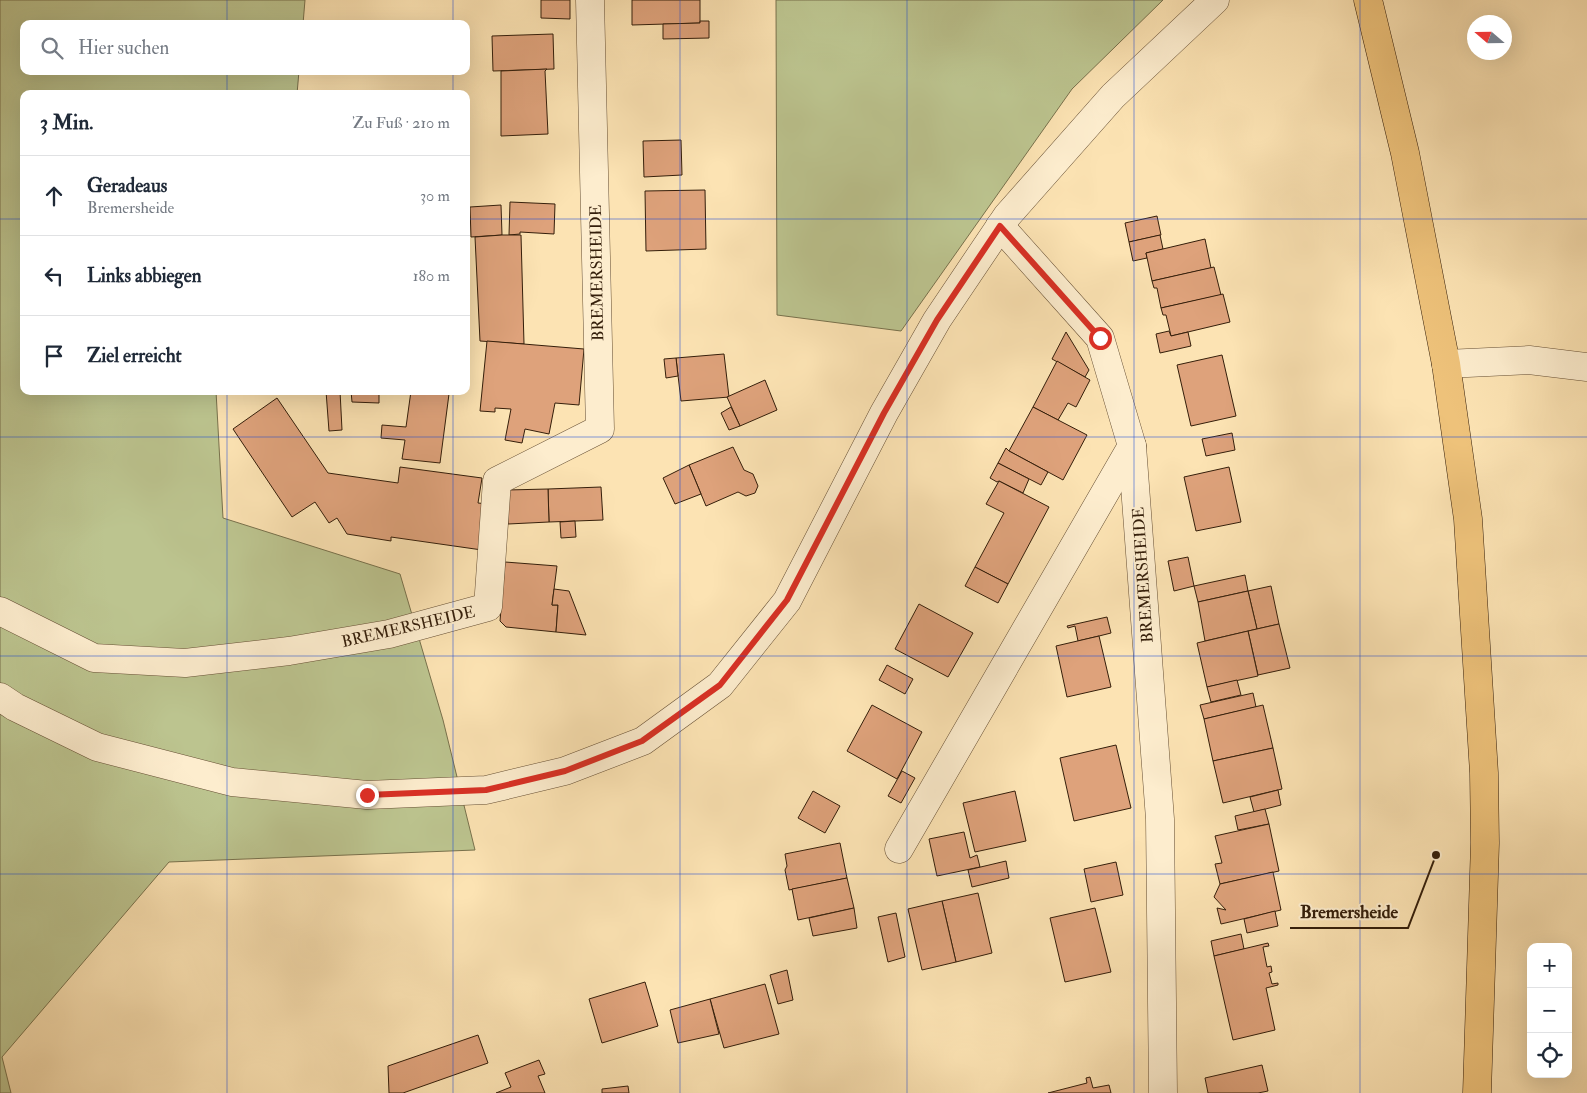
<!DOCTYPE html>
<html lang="de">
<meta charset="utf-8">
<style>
:root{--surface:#fff;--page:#f6f6f7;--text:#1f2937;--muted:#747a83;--line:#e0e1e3}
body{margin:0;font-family:"IM FELL Double Pica",serif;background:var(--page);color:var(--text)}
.controls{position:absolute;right:15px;bottom:15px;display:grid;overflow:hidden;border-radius:10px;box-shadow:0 5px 20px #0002}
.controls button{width:45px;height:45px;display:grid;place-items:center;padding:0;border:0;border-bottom:1px solid var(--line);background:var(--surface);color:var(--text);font:25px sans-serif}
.compass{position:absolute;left:1467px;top:15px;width:45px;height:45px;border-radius:50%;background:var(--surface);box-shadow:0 5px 20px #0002;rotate:290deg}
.stop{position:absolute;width:15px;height:15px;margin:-11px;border:4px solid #d93025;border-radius:50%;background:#fff}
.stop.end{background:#d93025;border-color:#fff;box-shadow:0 1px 5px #0008}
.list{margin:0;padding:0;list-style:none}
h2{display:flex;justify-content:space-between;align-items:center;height:65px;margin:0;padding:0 20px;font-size:21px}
h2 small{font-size:16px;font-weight:400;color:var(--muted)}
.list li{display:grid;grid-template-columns:32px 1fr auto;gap:15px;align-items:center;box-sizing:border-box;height:80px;padding:0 20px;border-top:1px solid var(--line)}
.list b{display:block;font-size:19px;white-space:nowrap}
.list p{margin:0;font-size:16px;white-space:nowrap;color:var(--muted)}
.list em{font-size:16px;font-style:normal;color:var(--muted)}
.icon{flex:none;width:28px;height:28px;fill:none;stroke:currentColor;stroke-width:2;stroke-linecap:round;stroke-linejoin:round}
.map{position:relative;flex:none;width:1587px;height:1093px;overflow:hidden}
.search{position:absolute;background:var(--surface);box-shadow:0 5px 20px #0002;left:20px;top:20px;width:450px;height:55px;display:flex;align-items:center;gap:12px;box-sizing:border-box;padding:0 18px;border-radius:10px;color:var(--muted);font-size:19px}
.panel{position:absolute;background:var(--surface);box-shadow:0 5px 20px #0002;left:20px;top:90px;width:450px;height:305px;border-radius:10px}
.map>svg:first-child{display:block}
</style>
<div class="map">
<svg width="1587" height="1093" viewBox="0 0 1587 1093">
<rect width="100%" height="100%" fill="#fce3b3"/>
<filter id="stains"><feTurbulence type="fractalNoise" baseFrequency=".004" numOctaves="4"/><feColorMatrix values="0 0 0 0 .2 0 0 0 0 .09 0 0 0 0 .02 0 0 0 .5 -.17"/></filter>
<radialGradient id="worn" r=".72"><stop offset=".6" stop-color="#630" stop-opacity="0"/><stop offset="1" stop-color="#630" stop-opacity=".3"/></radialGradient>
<g fill="#bcc48f" stroke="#78714c">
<path d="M 0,0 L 305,0 L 303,24 L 24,24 L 24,71 L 299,71 L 297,94 L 24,94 L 24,391 L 216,391 L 223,518 L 400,574 L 443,720 L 475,850 L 169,862 L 2,1057 L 11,1093 L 0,1093 Z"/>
<path d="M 776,0 L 1163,0 L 1072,89 L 901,331 L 777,315 Z"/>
</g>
<g fill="#dea27b" stroke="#341e0a">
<path d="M 541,0 L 570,0 L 570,19 L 541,18 Z"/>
<path d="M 632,0 L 700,0 L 700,23 L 632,25 Z"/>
<path d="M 700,21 L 709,21 L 709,38 L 663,39 L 663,24 L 700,23 Z"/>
<path d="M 553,34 L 554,69 L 493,71 L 492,36 Z"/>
<path d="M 547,69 L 545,71 L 548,134 L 501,136 L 501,71 Z"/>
<path d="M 681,140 L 682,175 L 644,177 L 643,141 Z"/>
<path d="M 705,190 L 706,249 L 646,251 L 645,191 Z"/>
<path d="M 510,202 L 555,204 L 554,234 L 520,232 L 520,234 L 509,235 Z"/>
<path d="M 501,205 L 502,235 L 471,237 L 470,207 Z"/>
<path d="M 1157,216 L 1161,235 L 1129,242 L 1125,223 Z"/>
<path d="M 502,235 L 521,235 L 524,344 L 480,341 L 475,237 Z"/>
<path d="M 1160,235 L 1163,249 L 1146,253 L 1147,258 L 1133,261 L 1129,242 Z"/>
<path d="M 1205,239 L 1211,268 L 1152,281 L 1146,253 Z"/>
<path d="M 1214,267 L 1221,295 L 1161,308 L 1157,288 L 1154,288 L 1152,281 Z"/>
<path d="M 1223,294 L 1230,322 L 1171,336 L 1166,315 L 1163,315 L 1161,308 Z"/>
<path d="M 1169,331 L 1171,336 L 1188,332 L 1191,346 L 1160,353 L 1156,334 Z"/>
<path d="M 1066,332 L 1089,370 L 1085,377 L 1052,359 Z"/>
<path d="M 487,341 L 584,349 L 579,405 L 555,403 L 549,434 L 525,429 L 522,443 L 505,440 L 511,409 L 495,408 L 495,412 L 480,411 Z"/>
<path d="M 724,354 L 729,397 L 681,401 L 676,358 Z"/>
<path d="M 1222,355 L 1236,416 L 1191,426 L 1177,365 Z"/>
<path d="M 676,358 L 678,376 L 666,378 L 664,359 Z"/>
<path d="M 1057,361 L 1090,380 L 1076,407 L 1068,403 L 1058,420 L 1033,407 Z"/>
<path d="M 765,380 L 777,410 L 740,426 L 727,397 Z"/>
<path d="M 326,391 L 340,391 L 342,430 L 329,431 Z"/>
<path d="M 351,391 L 379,391 L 379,403 L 352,402 Z"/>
<path d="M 411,391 L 429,391 L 449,394 L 440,463 L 402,459 L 405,440 L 381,438 L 382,425 L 406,427 Z"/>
<path d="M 277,398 L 328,473 L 398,483 L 400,467 L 482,478 L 478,503 L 488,504 L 482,550 L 391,537 L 391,541 L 347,534 L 337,518 L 329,523 L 315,502 L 292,517 L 233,429 Z"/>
<path d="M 731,407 L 740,426 L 729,430 L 721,413 Z"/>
<path d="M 1033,407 L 1087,435 L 1063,480 L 1009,451 Z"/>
<path d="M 1232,433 L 1235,450 L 1206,456 L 1202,439 Z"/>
<path d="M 733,447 L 744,470 L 753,474 L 758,486 L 755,493 L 746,496 L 738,492 L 706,506 L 689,465 Z"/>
<path d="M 1006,448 L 1009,451 L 1048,472 L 1041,485 L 998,463 Z"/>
<path d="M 998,463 L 1029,479 L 1023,493 L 999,481 L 997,482 L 990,478 Z"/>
<path d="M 689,465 L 701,494 L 675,504 L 663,478 Z"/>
<path d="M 1229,467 L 1241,522 L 1196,531 L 1184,477 Z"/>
<path d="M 999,481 L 1049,507 L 1008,584 L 975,567 L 1004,513 L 986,504 Z"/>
<path d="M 601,487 L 603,520 L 549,522 L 548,489 Z"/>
<path d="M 548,489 L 549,522 L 508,524 L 507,490 Z"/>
<path d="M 575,521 L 576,537 L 561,538 L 560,522 Z"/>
<path d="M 1188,557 L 1194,586 L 1174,591 L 1168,561 Z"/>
<path d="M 505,562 L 557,566 L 552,605 L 558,605 L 556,632 L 506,627 L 500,621 Z"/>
<path d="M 975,567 L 1008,584 L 998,603 L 965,586 Z"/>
<path d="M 1245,575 L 1248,591 L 1198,602 L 1194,586 Z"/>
<path d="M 1271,586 L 1279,624 L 1257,629 L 1248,591 Z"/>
<path d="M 554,589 L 569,591 L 586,635 L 556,632 L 558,605 L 552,605 Z"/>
<path d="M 1248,591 L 1257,629 L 1205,641 L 1198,602 Z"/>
<path d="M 919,604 L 973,633 L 948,677 L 895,649 Z"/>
<path d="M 1107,617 L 1111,633 L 1099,636 L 1078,641 L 1075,626 L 1068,628 L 1067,626 Z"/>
<path d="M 1279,624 L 1290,668 L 1258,675 L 1248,631 Z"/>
<path d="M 1248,631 L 1258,676 L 1207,687 L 1197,643 Z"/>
<path d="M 1099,636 L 1111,687 L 1067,697 L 1056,646 Z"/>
<path d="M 887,665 L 913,679 L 905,694 L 879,680 Z"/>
<path d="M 1237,680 L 1241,695 L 1211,702 L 1207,687 Z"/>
<path d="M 1253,693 L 1256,707 L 1204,719 L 1200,705 Z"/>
<path d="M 872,705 L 922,732 L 897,779 L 847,751 Z"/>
<path d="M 1263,705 L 1273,748 L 1213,761 L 1204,719 Z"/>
<path d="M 1116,745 L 1131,808 L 1074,821 L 1060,758 Z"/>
<path d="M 1273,748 L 1282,789 L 1223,803 L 1213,761 Z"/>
<path d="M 902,771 L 915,778 L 901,803 L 888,796 Z"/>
<path d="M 1278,790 L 1281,805 L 1254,812 L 1250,797 Z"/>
<path d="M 813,791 L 840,806 L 825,833 L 798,818 Z"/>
<path d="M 1015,791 L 1026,841 L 975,852 L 963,803 Z"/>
<path d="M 1265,809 L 1269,824 L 1238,830 L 1235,816 Z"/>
<path d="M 1269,824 L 1279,871 L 1220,884 L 1215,864 L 1222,863 L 1215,836 Z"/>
<path d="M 964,832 L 970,858 L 977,855 L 980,867 L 937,876 L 929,839 Z"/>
<path d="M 840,843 L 847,878 L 789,890 L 785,870 L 787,866 L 785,854 Z"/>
<path d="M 1006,861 L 1009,878 L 972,887 L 968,870 Z"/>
<path d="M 1116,862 L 1123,895 L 1091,902 L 1084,869 Z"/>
<path d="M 1273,872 L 1281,910 L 1221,924 L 1217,908 L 1226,910 L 1214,897 L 1220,884 Z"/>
<path d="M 847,878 L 854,908 L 798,920 L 792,889 Z"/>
<path d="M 978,893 L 992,953 L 956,962 L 942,901 Z"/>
<path d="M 942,901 L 956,962 L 922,970 L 908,909 Z"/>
<path d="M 854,908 L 857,928 L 813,936 L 809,918 Z"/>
<path d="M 1095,908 L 1111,972 L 1065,982 L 1050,918 Z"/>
<path d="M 1275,911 L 1278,926 L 1247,933 L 1244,919 Z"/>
<path d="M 896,913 L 905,957 L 888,962 L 878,917 Z"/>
<path d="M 1241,934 L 1244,949 L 1214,956 L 1211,941 Z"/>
<path d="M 1268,943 L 1269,946 L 1263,947 L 1267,967 L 1271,966 L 1272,972 L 1269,973 L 1272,984 L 1278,983 L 1278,985 L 1266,988 L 1275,1030 L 1233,1040 L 1214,956 Z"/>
<path d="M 787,970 L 793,1000 L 778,1004 L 770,975 Z"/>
<path d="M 645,982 L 658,1026 L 602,1043 L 589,999 Z"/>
<path d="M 765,984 L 779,1034 L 724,1048 L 710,999 Z"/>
<path d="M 710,999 L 719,1034 L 678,1043 L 670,1010 Z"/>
<path d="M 478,1035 L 488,1063 L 403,1093 L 389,1093 L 388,1066 Z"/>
<path d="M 539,1060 L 545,1074 L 538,1076 L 545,1093 L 496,1093 L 511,1087 L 505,1073 Z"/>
<path d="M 1262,1065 L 1268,1091 L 1258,1093 L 1208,1093 L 1205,1078 Z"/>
<path d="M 1090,1077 L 1093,1088 L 1109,1085 L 1111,1093 L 1048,1093 L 1087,1083 L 1086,1078 Z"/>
<path d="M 628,1086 L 629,1093 L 602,1093 L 602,1089 Z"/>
</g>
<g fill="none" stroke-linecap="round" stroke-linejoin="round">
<g stroke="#664f34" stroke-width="29">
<g id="minor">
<path d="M 1000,226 L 1100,338 L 1132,446 L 1160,819 L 1163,1093"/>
<path d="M 1446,364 L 1529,360 L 1587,367"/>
<path d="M 0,611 L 94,658 L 185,663 L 289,651 L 389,634 L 488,607 L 497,481 L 600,429 L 590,0"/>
<path d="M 0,697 L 15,707 L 97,747 L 232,782 L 367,795 L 486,790 L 565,771 L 643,741 L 720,685 L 787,601 L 884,413 L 937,320 L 1007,216 L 1113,96 L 1215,0"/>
<path d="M 899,849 L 1132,446"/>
</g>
</g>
<g stroke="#341e0a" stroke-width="29">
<path id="major" d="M 1368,0 L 1405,153 L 1446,364 L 1468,519 L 1484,773 L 1485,843 L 1477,1093"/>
</g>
<use href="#minor" stroke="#fdedce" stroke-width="28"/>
<use href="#major" stroke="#eec27a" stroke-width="28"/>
</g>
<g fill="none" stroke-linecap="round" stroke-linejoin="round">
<path stroke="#d93025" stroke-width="6" d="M 367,795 L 486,790 L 565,771 L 642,741 L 720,685 L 787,600 L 884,413 L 937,320 L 1000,226 L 1100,338"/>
</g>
<path fill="none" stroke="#1d4ed8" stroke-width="1" stroke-opacity="0.55" d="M 227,0 L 227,24M 453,0 L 453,24M 680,0 L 680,1093M 907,0 L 907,1093M 1134,0 L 1134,1093M 1360,0 L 1360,1093M 227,71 L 227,94M 453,71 L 453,94M 0,219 L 24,219M 466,219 L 1587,219M 227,391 L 227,1093M 453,391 L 453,1093M 0,437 L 1587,437M 0,656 L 1587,656M 0,874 L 1587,874"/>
<g text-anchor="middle" stroke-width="4" stroke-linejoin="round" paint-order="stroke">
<g font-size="16" fill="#341e0a" stroke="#fdedce">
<text transform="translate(596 273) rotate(-91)" y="6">BREMERSHEIDE</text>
<text transform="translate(1142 575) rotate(-94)" y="6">BREMERSHEIDE</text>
<text transform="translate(408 626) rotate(-13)" y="6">BREMERSHEIDE</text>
</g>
</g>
<path fill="none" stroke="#341e0a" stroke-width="2" d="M1436 855L1408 928H1290"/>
<circle fill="#341e0a" stroke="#fdedce" stroke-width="2" cx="1436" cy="855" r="5"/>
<g font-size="18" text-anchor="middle" font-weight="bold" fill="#341e0a" stroke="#fdedce" stroke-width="4" stroke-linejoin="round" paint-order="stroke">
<text x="1349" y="918">Bremersheide</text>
</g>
<rect width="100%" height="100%" filter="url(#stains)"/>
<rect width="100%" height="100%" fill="url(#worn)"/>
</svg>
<div class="controls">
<button>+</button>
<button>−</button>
<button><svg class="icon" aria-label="locate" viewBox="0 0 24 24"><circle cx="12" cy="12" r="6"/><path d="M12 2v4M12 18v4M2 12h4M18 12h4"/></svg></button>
</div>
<svg class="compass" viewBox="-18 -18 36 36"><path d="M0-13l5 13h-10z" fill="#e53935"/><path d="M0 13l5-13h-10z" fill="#747a83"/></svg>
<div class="stop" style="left:1100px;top:338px"></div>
<div class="stop end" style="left:367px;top:795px"></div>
<div class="search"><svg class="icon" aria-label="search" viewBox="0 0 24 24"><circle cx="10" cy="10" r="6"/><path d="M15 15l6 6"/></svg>Hier suchen</div>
<section class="panel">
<h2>3 Min.<small>Zu Fuß · 210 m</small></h2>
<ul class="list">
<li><svg class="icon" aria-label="ahead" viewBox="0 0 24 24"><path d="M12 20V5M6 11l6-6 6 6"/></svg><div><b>Geradeaus</b><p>Bremersheide</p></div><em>30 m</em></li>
<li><svg class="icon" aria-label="left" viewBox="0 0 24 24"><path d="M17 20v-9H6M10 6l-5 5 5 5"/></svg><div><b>Links abbiegen</b></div><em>180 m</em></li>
<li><svg class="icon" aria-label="arrive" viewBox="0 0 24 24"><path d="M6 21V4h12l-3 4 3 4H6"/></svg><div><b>Ziel erreicht</b></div></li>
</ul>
</section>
</div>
